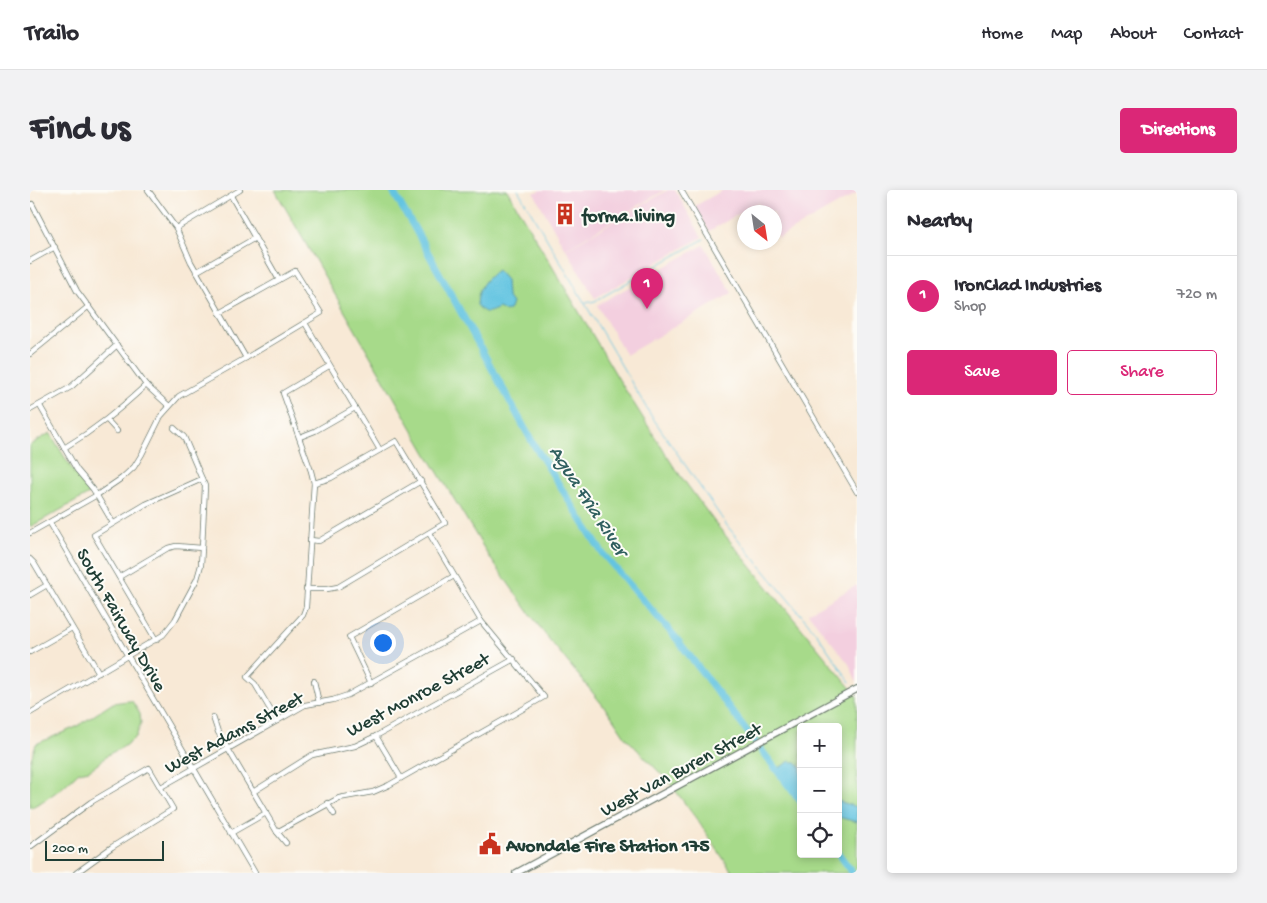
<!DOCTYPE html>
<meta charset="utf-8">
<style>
:root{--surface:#fff;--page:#f2f2f3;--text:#2b2b33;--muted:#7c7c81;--line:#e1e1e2;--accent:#db2777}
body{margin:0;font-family:"Gochi Hand",sans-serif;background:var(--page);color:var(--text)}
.controls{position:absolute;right:15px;bottom:15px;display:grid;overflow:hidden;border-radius:5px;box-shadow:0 2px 8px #0003}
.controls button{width:45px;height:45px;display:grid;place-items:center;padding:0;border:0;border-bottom:1px solid var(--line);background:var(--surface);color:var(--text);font:25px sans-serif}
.compass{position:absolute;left:707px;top:15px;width:45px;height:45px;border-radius:50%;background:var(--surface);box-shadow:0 2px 8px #0003;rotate:150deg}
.scale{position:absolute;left:15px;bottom:12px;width:119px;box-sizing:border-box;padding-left:5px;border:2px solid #1f3d34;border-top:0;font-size:14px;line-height:18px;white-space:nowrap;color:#1f3d34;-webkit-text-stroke:4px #fdfcf7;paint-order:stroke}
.you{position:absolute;left:352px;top:452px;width:18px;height:18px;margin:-12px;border:4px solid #fff;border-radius:50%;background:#1a73e8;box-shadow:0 0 0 8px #1a73e833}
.badge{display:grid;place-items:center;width:32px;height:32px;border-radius:50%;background:var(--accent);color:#fff;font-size:16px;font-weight:700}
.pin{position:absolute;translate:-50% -41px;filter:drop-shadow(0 1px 2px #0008)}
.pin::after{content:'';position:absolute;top:26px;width:18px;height:15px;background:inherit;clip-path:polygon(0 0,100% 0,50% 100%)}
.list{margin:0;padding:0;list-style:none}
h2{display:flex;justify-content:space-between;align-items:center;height:65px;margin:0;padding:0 20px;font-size:21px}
h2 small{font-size:16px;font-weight:400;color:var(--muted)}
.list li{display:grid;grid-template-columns:32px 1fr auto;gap:15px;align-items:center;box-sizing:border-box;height:80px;padding:0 20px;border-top:1px solid var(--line)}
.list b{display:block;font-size:19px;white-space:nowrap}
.list p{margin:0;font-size:16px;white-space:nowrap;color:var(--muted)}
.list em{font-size:16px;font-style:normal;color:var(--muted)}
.actions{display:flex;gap:10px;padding:15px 20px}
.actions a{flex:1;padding:11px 0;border:1px solid var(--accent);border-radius:5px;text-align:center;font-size:18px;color:var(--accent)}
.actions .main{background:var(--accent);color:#fff}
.icon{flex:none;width:28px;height:28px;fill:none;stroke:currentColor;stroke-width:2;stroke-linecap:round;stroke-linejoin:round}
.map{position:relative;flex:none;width:827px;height:683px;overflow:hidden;border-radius:5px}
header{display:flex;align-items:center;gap:30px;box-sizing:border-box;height:70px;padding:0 25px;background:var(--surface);border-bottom:1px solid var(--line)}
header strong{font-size:24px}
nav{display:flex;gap:28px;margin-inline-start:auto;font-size:18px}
.intro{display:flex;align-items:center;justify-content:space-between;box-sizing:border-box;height:120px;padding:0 30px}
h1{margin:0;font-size:35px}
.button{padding:12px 22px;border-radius:5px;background:var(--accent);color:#fff;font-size:18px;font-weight:700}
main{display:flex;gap:30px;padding:0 30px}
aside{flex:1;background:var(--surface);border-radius:5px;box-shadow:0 2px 8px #0003}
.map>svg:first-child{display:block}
</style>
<header>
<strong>Trailo</strong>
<nav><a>Home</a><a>Map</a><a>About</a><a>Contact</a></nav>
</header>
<div class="intro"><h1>Find us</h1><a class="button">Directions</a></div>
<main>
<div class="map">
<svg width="827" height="683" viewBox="0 0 827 683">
<rect width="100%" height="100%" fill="#fdfcf7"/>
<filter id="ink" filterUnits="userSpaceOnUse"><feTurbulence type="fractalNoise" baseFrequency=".02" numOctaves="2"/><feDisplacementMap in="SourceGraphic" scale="10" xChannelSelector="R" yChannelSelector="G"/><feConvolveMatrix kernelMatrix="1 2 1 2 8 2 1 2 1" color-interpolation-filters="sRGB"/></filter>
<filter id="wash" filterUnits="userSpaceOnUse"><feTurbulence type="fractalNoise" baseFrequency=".0096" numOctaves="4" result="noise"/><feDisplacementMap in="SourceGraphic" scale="20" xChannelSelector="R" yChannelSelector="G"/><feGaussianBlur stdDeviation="1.12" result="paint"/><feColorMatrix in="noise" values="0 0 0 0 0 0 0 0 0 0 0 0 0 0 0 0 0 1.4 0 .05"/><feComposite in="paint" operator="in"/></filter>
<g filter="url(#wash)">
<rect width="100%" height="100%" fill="#f8e9d6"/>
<g fill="#f3cfdf">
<path d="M 511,0 L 635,0 L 535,59 L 504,3 Z"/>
<path d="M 638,0 L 645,0 L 672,47 L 565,108 L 536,59 Z"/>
<path d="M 693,0 L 827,0 L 827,3 L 748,48 L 745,41 L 744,22 L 734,22 L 728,13 L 679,41 L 665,16 Z"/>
<path d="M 674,55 L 702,103 L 596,165 L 567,115 Z"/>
<path d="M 827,395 L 827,492 L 819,474 L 778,423 Z"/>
</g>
<g fill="#a7da8a" stroke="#638c5f" fill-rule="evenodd">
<path d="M 245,0 L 477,0 L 591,193 L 644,277 L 686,334 L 827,506 L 827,683 L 703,683 L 668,631 L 639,592 L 596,548 L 580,524 L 514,443 L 460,368 L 396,263 ZM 771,537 L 808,537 L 808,664 L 771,664 Z"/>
<path d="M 20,243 L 42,279 L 58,298 L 59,304 L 0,337 L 0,255 Z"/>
<path d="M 97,511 L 102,511 L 110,524 L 111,533 L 106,547 L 93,557 L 79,564 L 68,574 L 59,580 L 49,582 L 33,597 L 15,610 L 0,618 L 0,572 L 6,554 L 46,537 L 83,513 Z"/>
</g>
<g fill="#63c4e1" stroke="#41808a">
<path d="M 467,80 L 476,90 L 477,106 L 482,113 L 480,119 L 476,122 L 469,118 C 458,123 455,125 447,115 C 448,98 453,91 467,80 Z"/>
<path d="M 760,571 L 766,573 L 771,577 L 771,613 L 750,582 L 749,578 Z"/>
<path d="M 808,611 L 827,617 L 827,632 L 808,627 Z"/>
</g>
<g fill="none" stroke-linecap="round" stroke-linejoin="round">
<g stroke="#63c4e1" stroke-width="1">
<path d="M 488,0 L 620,224 L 698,337 L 787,444 L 820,492"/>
<path d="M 556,113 L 565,111 L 674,49"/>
</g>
<g stroke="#63c4e1" stroke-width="7">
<path d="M 362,0 L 385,39 L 504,255 L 573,364 L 646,448 L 771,612"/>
<path d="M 808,663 L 823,683"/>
</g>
</g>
</g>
<g filter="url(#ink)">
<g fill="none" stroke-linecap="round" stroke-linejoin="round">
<g stroke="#6b796d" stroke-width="6">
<g id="minor">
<path d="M 118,0 L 146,38 L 161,72 L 216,168"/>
<path d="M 651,0 L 827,302"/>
<path d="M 201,6 L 249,90"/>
<path d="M 0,15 L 2,14 L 47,101 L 116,195 L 139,216"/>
<path d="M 146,38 L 210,0"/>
<path d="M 0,71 L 25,57"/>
<path d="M 166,82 L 225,48"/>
<path d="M 275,133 L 350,260"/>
<path d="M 0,164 L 59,116"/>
<path d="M 10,216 L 47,280 L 63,299 L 83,333"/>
<path d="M 0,220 L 41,197 L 87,155"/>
<path d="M 77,230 L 87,241"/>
<path d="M 270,247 L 285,241 L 325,218"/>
<path d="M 34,258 C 66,239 89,220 116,195"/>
<path d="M 20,333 L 225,683"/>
<path d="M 0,343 L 67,305 L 92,288 L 104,277 L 112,264 L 131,226 L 149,206 L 216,168 L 291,123 L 265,81 L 190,123"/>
<path d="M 280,350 L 289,351 L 391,291"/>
<path d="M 0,369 L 4,373 L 69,483"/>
<path d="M 89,387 L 138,358 L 146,356 L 172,358"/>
<path d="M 276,399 L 297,399 L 308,397 L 415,333 L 366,251 L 301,288 L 284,293"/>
<path d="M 0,405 L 17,395"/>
<path d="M 126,450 L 64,345 L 116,314 L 172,289"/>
<path d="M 0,462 L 42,438"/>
<path d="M 284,491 L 289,513"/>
<path d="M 341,493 L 319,447 L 424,386"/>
<path d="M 0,523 L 133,445 L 145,430 L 167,389 L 171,375 L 172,358 L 175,296 L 154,247 L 144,238"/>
<path d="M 183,527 L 188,542 L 247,642 L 256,653"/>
<path d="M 247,531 L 225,494 L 217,487 L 273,425 L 276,417 L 284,293 L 281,281 L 253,203 L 299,176"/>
<path d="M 346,546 L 371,588"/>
<path d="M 131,597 L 275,515 L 303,510 L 318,505 L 451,431"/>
<path d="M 223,602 L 282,565 L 325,556 L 346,546 L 484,469"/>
<path d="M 297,613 L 304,624"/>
<path d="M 247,642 L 309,608 L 343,602 L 359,595 L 514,507 L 451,431 L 399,343"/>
<path d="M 201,643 L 236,623"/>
<path d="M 0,657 L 61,612 L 119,578 L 143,619 L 82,657 L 46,683"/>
</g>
</g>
<g stroke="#6b796d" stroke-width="8">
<path id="major" d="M 486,683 L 827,499"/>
</g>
<use href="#minor" stroke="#fff" stroke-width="4.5"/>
<use href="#major" stroke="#fff" stroke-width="5.5"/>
</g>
</g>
<defs>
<g id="building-bare" transform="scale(1.725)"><path d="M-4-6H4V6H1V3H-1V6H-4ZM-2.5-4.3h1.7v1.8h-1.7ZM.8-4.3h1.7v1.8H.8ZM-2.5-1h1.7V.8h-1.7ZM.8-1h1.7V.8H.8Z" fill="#c8321e" stroke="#fdfcf7" stroke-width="2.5" paint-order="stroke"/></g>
<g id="civic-bare" transform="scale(1.725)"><path d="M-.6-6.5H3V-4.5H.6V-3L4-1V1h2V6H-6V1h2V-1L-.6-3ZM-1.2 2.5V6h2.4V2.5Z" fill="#c8321e" stroke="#fdfcf7" stroke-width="2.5" paint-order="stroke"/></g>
</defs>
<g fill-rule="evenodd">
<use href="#building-bare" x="535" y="24"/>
<use href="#civic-bare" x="460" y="654"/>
</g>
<g text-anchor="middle" stroke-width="4" stroke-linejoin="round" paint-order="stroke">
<g font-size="19" font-weight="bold" fill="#1f3d34" stroke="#fdfcf7" text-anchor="start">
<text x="552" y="31">forma.living</text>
<text x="476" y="661">Avondale Fire Station 175</text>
</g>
<g font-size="19" fill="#1f3d34" stroke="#fdfcf7">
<text transform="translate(93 429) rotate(60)" y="7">South Fairway Drive</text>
<text transform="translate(387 503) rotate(-28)" y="7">West Monroe Street</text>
<text transform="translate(203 541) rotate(-28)" y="7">West Adams Street</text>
<text transform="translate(650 578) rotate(-28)" y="7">West Van Buren Street</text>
</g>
<g font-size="20" font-style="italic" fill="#305f5f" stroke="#fdfcf7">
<text transform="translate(560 310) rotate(57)" y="7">Agua Fria River</text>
</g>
</g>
</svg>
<div class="controls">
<button>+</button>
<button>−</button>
<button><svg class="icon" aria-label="locate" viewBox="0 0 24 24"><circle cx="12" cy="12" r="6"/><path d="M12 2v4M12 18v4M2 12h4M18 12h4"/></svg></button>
</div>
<svg class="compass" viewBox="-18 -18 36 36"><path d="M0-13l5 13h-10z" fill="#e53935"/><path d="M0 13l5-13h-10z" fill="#7c7c81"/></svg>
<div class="scale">200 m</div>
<div class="you"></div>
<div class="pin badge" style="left:617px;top:119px">1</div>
</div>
<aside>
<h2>Nearby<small></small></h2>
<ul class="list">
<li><span class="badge">1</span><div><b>IronClad Industries</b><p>Shop</p></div><em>720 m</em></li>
</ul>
<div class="actions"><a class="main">Save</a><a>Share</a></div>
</aside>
</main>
